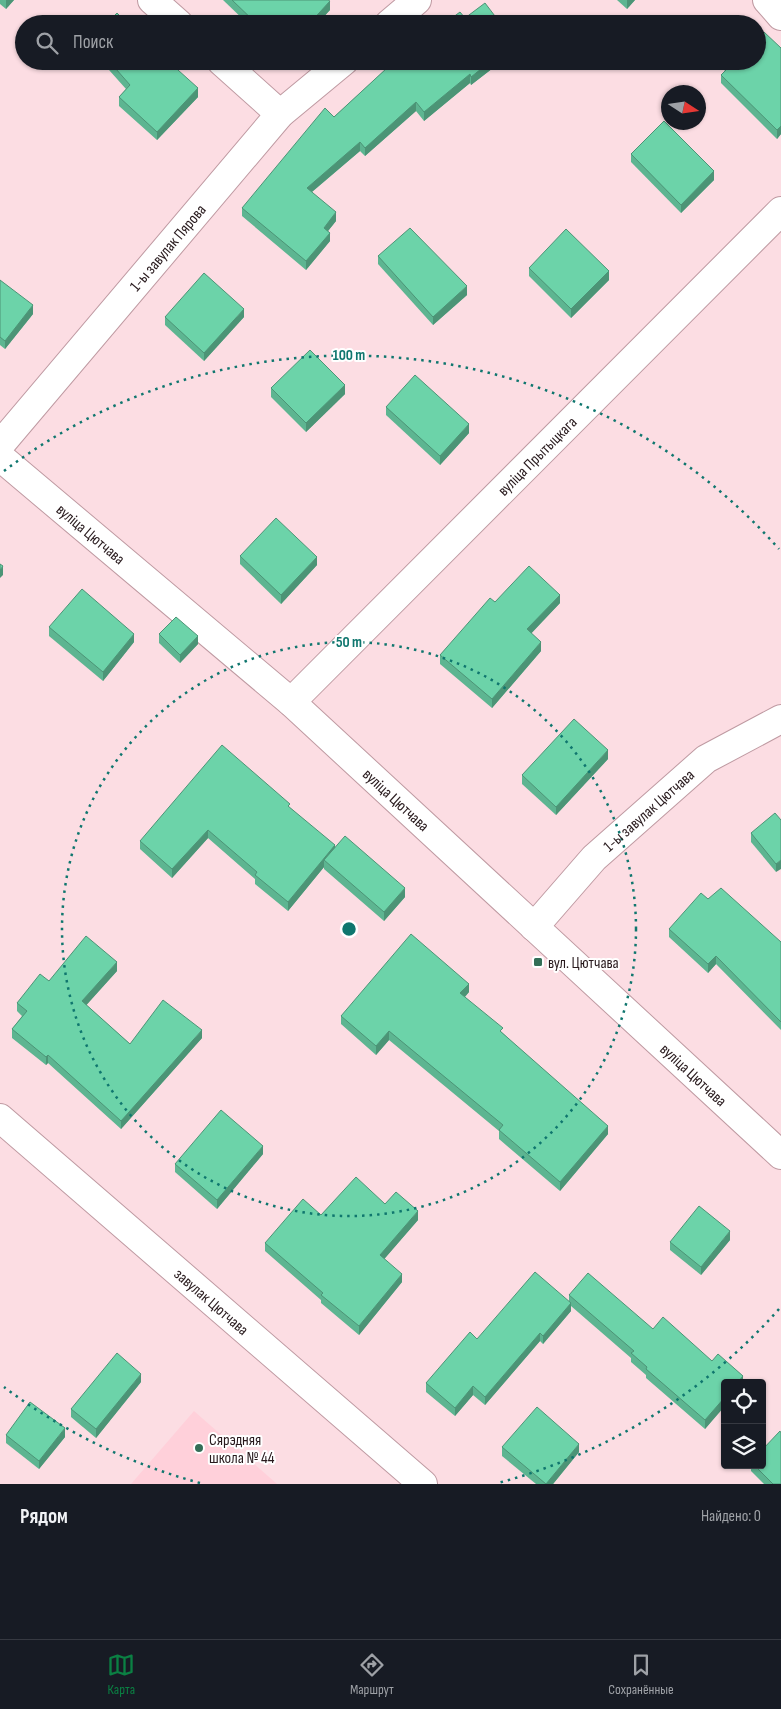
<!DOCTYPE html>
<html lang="ru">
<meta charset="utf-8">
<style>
:root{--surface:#171b24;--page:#242831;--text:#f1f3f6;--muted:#9ea1a6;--line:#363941;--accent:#0b8043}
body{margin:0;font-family:"Sofia Sans Condensed",sans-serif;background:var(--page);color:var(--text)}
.controls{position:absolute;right:15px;bottom:15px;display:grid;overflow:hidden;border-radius:5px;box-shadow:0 1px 4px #0004}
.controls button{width:45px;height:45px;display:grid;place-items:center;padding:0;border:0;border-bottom:1px solid var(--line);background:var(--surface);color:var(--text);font:25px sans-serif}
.compass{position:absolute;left:661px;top:85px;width:45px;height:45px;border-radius:50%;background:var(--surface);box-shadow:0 1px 4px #0004;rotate:102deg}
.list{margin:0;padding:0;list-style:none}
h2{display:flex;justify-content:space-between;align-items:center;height:65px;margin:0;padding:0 20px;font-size:21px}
h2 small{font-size:16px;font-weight:400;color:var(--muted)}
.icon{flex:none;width:28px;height:28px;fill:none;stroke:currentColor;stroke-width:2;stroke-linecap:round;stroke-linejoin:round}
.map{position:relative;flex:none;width:781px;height:1484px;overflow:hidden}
.search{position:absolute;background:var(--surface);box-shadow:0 1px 4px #0004;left:15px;right:15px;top:15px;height:55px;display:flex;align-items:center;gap:12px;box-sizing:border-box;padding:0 18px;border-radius:28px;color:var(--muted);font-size:19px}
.sheet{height:155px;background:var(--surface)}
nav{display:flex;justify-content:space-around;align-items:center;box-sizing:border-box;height:70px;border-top:1px solid var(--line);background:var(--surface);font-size:14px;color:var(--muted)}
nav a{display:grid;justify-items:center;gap:2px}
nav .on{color:var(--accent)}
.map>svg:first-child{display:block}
</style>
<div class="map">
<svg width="781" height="1484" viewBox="0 0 781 1484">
<rect width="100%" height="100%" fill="#fcdde3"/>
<path fill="#ffd0da" d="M 194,1411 L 277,1484 L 131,1484 Z"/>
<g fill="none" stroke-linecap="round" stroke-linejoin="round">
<g stroke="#bf9aa2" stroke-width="30">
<g id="minor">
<path d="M 152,0 L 179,24"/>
<path d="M 767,0 L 781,16"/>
<path d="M 389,24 L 417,0"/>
<path d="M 221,61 L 280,114"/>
<path id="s1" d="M 0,445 L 280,114 L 344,61"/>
<path id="s2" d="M 0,457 L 291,702 L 781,1155"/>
<path id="s3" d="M 291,702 L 781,211"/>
<path id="s4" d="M 534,927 L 594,858 L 706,759 L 781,719"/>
<path id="s5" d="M 0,1118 L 423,1484"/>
</g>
</g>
<use href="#minor" stroke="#fff" stroke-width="28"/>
</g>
<g fill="#5db591">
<path d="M 0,0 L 14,0 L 6,9 L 0,4 Z"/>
<path d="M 223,0 L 328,0 L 330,10 L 317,24 L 248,24 Z"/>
<path d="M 617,0 L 635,0 L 627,9 Z"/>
<path d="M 781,48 L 781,134 L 777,139 L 721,83 L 721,75 L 725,71 L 717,61 L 757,61 Z"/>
<path d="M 101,61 L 168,61 L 198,97 L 157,140 L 119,106 L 119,97 L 126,89 Z"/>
<path d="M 392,61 L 502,61 L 471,85 L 470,83 L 424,121 L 416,111 L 365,156 L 360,151 L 312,192 L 336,221 L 328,231 L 330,241 L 306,270 L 242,216 L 242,208 L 334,117 L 386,69 L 386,66 Z"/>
<path d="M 631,154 L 714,180 L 681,213 L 631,162 Z"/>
<path d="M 378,256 L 467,295 L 433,325 L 378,264 Z"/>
<path d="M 529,268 L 609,280 L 571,318 L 529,276 Z"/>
<path d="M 0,280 L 33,314 L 5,349 L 0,345 Z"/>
<path d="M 165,317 L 244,317 L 204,361 L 165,325 Z"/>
<path d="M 271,388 L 345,394 L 306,432 L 271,397 Z"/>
<path d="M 386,407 L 469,433 L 440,465 L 386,415 Z"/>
<path d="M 240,556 L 317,565 L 281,604 L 240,564 Z"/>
<path d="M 495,602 L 560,603 L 531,633 L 541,651 L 492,708 L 440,664 L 440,655 Z"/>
<path d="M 49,627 L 134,642 L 103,681 L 49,636 Z"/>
<path d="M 159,634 L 198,644 L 180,663 L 159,643 Z"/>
<path d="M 608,759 L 556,815 L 522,784 L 522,775 Z"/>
<path d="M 290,808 L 335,847 L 405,897 L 384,921 L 324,869 L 324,867 L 288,911 L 255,884 L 255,879 L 208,838 L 172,878 L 140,849 L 140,841 Z"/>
<path d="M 781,820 L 776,872 L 751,842 L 751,833 Z"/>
<path d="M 708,899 L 781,942 L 781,1030 L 716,964 L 708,973 L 669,937 L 669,929 Z"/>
<path d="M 117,971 L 86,1005 L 130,1044 L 202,1038 L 121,1129 L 48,1063 L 46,1065 L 12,1038 L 12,1029 L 22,1016 L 17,1011 L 17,1003 L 49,981 Z"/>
<path d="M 469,992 L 465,997 L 608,1134 L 560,1191 L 499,1139 L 499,1131 L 389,1040 L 376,1055 L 341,1024 L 341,1016 Z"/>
<path d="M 263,1154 L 217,1209 L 175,1172 L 175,1164 Z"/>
<path d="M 385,1204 L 418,1220 L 384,1259 L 402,1282 L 359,1335 L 321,1303 L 321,1300 L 265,1251 L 265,1243 L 321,1215 Z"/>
<path d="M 730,1240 L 701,1275 L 670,1250 L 670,1242 Z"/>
<path d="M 569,1295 L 653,1329 L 712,1361 L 743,1383 L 705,1429 L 646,1378 L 646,1375 L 631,1362 L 631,1358 L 571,1306 L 571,1311 L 543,1344 L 540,1341 L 485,1405 L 473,1395 L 455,1416 L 426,1392 L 426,1383 L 477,1339 L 569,1301 Z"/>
<path d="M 141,1382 L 96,1438 L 71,1417 L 71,1409 Z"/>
<path d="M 6,1435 L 65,1437 L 39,1469 L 6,1443 Z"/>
<path d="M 502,1447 L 579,1452 L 553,1484 L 536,1484 L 502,1456 Z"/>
<path d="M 751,1465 L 762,1465 L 781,1484 L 764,1484 L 751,1471 Z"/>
</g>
<g fill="#4c9476">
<path d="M 6,0 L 14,0 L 6,9 Z"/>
<path d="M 627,0 L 635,0 L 627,9 Z"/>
<path d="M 330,1 L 330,10 L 317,24 L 309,24 Z"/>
<path d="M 491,61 L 502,61 L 471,85 L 471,77 Z"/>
<path d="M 470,74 L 470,83 L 424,121 L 424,112 Z"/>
<path d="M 198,88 L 198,97 L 157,140 L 157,132 Z"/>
<path d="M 416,102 L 416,111 L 365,156 L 365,148 Z"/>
<path d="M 781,126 L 781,134 L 777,139 L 777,130 Z"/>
<path d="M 360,142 L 360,151 L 307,196 L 307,188 Z"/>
<path d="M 714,171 L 714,180 L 681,213 L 681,205 Z"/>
<path d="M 336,212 L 336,221 L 324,236 L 324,228 Z"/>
<path d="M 330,233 L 330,241 L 306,270 L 306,261 Z"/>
<path d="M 609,271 L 609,280 L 571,318 L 571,309 Z"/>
<path d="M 467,286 L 467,295 L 433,325 L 433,317 Z"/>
<path d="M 33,305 L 33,314 L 5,349 L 5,341 Z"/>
<path d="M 244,309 L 244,317 L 204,361 L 204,353 Z"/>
<path d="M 345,385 L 345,394 L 306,432 L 306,423 Z"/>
<path d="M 469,424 L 469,433 L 440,465 L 440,456 Z"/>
<path d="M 317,557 L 317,565 L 281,604 L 281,595 Z"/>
<path d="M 3,566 L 3,575 L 0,578 L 0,570 Z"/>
<path d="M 560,595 L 560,603 L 527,638 L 527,629 Z"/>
<path d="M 134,634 L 134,642 L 103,681 L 103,672 Z"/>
<path d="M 198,636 L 198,644 L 180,663 L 180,655 Z"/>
<path d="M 541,642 L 541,651 L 492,708 L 492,699 Z"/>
<path d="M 608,750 L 608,759 L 556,815 L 556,807 Z"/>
<path d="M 208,830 L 208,838 L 172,878 L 172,869 Z"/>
<path d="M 335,845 L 335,854 L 324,860 L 324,867 L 288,911 L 288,902 Z"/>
<path d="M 781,860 L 781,869 L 776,872 L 776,864 Z"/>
<path d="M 405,888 L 405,897 L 384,921 L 384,912 Z"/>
<path d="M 716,956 L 716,964 L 708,973 L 708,964 Z"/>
<path d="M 117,962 L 117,971 L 82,1010 L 82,1001 Z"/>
<path d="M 469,984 L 469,992 L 460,1002 L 460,993 Z"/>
<path d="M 202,1030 L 202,1038 L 121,1129 L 121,1121 Z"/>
<path d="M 389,1031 L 389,1040 L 376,1055 L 376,1046 Z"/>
<path d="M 48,1055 L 48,1063 L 46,1065 L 46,1057 Z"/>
<path d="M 608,1126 L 608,1134 L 560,1191 L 560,1182 Z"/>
<path d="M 263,1146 L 263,1154 L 217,1209 L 217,1200 Z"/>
<path d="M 418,1211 L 418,1220 L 380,1264 L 380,1255 Z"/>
<path d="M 730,1231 L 730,1240 L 701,1275 L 701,1267 Z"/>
<path d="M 402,1274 L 402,1282 L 359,1335 L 359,1326 Z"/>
<path d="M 571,1303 L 571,1311 L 543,1344 L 543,1336 Z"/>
<path d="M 540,1333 L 540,1341 L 485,1405 L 485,1397 Z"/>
<path d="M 141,1374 L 141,1382 L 96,1438 L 96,1429 Z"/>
<path d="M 743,1376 L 743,1383 L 737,1383 Z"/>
<path d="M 473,1386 L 473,1395 L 455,1416 L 455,1408 Z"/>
<path d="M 725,1397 L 725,1406 L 705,1429 L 705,1420 Z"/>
<path d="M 65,1428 L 65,1437 L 39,1469 L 39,1461 Z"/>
<path d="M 579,1444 L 579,1452 L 553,1484 L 546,1484 Z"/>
</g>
<g fill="#6cd3a9" stroke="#4c9476">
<path d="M 232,0 L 328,0 L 330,1 L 309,24 L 257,24 Z"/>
<path d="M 485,3 L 501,24 L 444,24 L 460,12 L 465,18 Z"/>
<path d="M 117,13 L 128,24 L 106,24 Z"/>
<path d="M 764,32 L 781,48 L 781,126 L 777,130 L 721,75 L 729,67 L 724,61 L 757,61 L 757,39 Z"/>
<path d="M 109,61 L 168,61 L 198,88 L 157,132 L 119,97 L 130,85 Z"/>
<path d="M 392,61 L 491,61 L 471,77 L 470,74 L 424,112 L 416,102 L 365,148 L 360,142 L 307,188 L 336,212 L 324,228 L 330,233 L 306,261 L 242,208 L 325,108 L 334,117 L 387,68 L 386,66 Z"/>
<path d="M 664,121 L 714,171 L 681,205 L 631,154 Z"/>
<path d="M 410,228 L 467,286 L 433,317 L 378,256 Z"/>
<path d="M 566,229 L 609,271 L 571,309 L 529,268 Z"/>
<path d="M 204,273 L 244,309 L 204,353 L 165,317 Z"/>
<path d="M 0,280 L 33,305 L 5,341 L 0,337 Z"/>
<path d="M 310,350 L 345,385 L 306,423 L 271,388 Z"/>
<path d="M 415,375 L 469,424 L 440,456 L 386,407 Z"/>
<path d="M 276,518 L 317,557 L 281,595 L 240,556 Z"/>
<path d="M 0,564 L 3,566 L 0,570 Z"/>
<path d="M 529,566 L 560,595 L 527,629 L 541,642 L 492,699 L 440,655 L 490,598 L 495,602 Z"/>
<path d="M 82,589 L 134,634 L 103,672 L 49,627 Z"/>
<path d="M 176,617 L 198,636 L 180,655 L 159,634 Z"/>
<path d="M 574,719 L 608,750 L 556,807 L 522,775 Z"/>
<path d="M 222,745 L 290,804 L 288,806 L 335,845 L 288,902 L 255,875 L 257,872 L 208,830 L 172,869 L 140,841 Z"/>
<path d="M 775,813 L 781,820 L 781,860 L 776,864 L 751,833 Z"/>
<path d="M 345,836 L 405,888 L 384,912 L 324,860 Z"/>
<path d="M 721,888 L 781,942 L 781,1022 L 716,956 L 708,964 L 669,929 L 701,893 L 708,899 Z"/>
<path d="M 411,934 L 469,984 L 460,993 L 503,1028 L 500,1031 L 608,1126 L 560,1182 L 499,1130 L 503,1125 L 389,1031 L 376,1046 L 341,1016 Z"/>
<path d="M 86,936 L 117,962 L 82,1001 L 130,1044 L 163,1000 L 202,1030 L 121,1121 L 48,1055 L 46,1057 L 12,1029 L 27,1011 L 17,1003 L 40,974 L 49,981 Z"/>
<path d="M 221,1110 L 263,1146 L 217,1200 L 175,1164 Z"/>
<path d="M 356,1177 L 385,1204 L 396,1192 L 418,1211 L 380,1255 L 402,1274 L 359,1326 L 321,1295 L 323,1293 L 265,1243 L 303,1199 L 321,1215 Z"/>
<path d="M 699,1206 L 730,1231 L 701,1267 L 670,1242 Z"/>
<path d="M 535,1272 L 571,1303 L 543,1336 L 540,1333 L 485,1397 L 473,1386 L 455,1408 L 426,1383 L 470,1332 L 477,1339 Z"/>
<path d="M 588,1273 L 653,1329 L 663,1317 L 712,1361 L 718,1354 L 743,1376 L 737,1383 L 725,1383 L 725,1397 L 705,1420 L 646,1369 L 647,1367 L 631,1353 L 634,1351 L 569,1295 Z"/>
<path d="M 117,1353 L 141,1374 L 96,1429 L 71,1409 Z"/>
<path d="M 30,1402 L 65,1428 L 39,1461 L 6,1435 Z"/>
<path d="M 537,1407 L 579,1444 L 546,1484 L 502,1447 Z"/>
<path d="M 780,1431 L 781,1433 L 781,1484 L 773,1484 L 754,1465 L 762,1465 L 762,1450 Z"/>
</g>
<g fill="none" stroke="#0f766e" stroke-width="2.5" stroke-dasharray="2.5 5">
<circle cx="349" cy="929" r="287"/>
<path d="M779 1309A574 574 0 0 1 498 1483M200 1483A574 574 0 0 1 4 1387M4 471A574 574 0 0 1 779 549"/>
</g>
<g fill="#346e57" stroke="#fff" stroke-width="2">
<rect x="533" y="957" width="10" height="10" rx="2.5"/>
<circle cx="199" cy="1448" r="5"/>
</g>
<g text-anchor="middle" stroke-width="4" stroke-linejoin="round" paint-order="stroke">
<g font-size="16" fill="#281a1d" stroke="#fff">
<text dy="6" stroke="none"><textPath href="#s1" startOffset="259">1-ы завулак Пярова</textPath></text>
<text dy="6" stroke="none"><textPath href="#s3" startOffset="348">вуліца Прытыцкага</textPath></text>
<text dy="6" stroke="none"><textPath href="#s2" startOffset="119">вуліца Цютчава</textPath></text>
<text dy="6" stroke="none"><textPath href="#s2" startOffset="524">вуліца Цютчава</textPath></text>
<text dy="6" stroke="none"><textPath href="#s4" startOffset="164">1-ы завулак Цютчава</textPath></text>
<text dy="6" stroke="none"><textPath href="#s2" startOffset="929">вуліца Цютчава</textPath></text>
<text dy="6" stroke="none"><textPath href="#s5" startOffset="280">завулак Цютчава</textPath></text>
</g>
<g font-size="16" fill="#281a1d" stroke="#fff" text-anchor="start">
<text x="548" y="968">вул. Цютчава</text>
<text x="209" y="1445">Сярэдняя<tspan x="209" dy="18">школа № 44</tspan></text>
</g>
</g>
<circle cx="349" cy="929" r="8" fill="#0f766e" stroke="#fff" stroke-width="2.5"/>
<g font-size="15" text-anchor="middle" font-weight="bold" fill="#0f766e" stroke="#fff" stroke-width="4" stroke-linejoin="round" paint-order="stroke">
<text x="349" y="360">100 m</text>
<text x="349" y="647">50 m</text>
</g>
</svg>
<div class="controls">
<button><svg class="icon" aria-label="locate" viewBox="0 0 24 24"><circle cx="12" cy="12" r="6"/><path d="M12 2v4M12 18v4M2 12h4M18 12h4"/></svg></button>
<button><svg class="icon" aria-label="layers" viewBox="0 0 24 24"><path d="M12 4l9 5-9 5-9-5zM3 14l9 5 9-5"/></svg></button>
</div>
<svg class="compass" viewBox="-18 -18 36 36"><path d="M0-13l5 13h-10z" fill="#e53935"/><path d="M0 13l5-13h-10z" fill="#9ea1a6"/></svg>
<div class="search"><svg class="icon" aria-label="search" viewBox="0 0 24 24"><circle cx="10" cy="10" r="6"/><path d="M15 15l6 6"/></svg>Поиск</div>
</div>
<section class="sheet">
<h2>Рядом<small>Найдено: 0</small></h2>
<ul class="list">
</ul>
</section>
<nav>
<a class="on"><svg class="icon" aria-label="map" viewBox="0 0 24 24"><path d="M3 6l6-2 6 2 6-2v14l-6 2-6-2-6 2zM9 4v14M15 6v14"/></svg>Карта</a>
<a><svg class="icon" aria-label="directions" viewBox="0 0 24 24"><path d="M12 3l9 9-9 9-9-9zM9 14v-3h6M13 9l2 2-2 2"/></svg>Маршрут</a>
<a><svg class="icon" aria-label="saved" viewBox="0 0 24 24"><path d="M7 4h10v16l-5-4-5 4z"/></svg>Сохранённые</a>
</nav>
